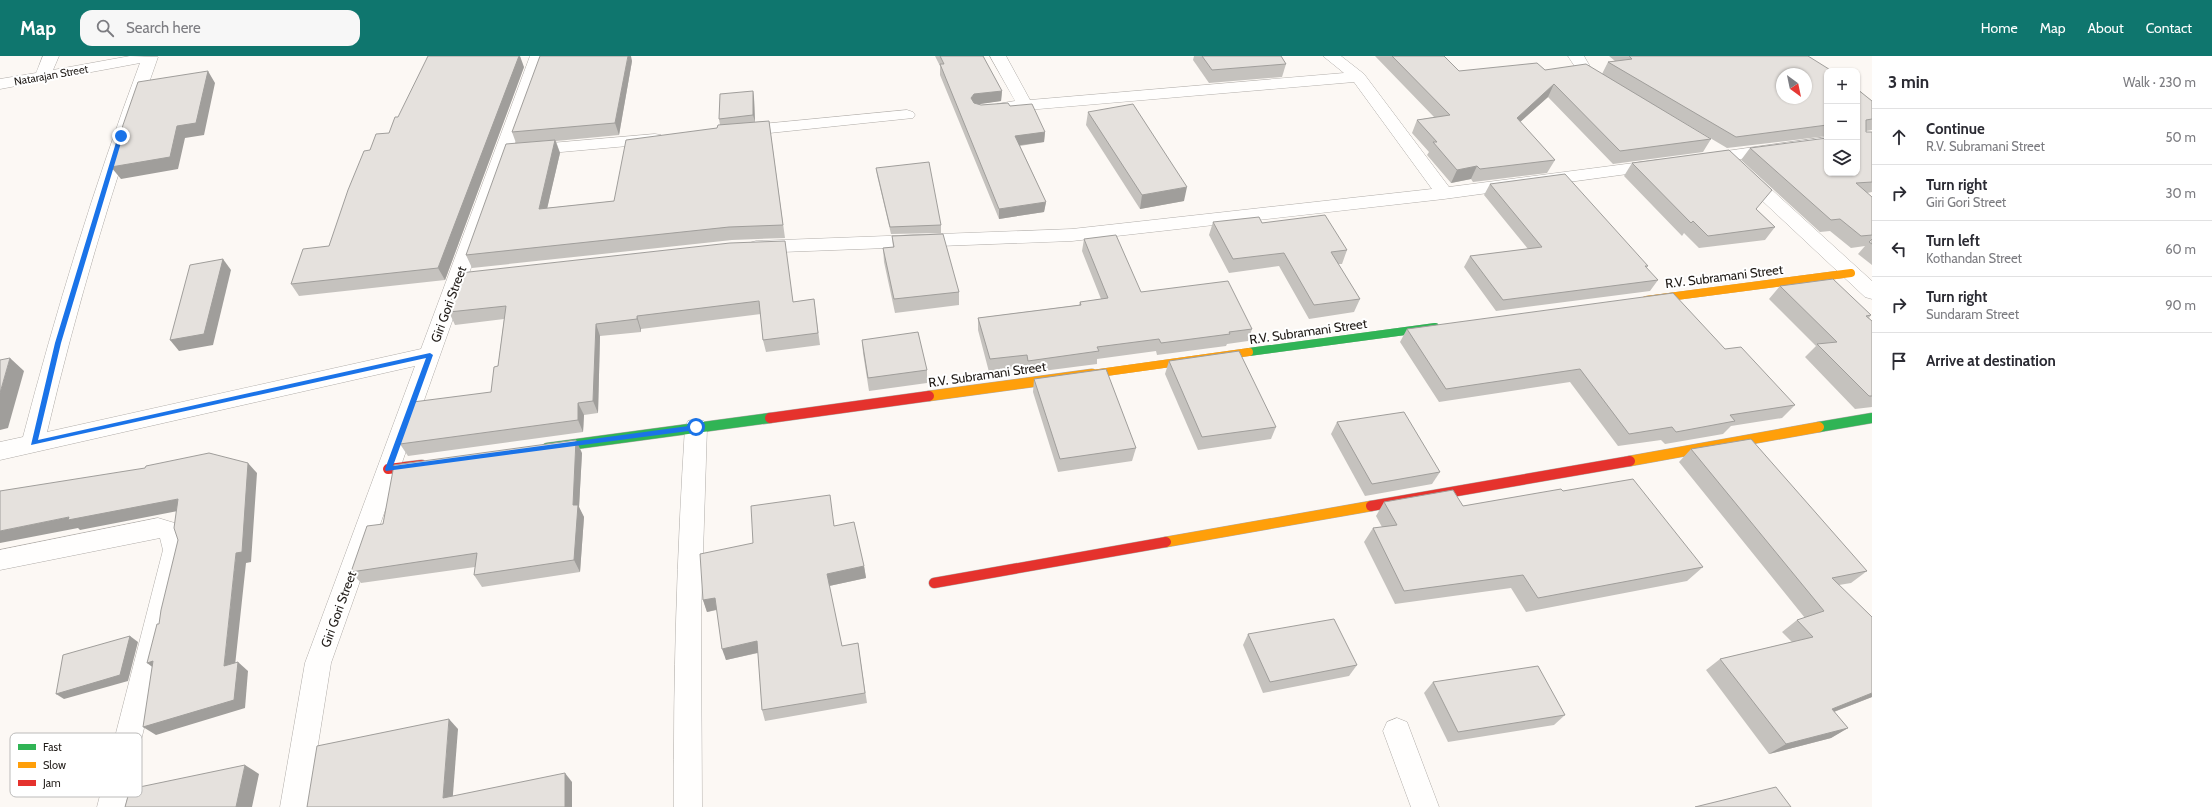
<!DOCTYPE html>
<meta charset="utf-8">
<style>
:root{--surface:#fff;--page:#f7f7f7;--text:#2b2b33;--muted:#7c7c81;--line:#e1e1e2;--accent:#0f766e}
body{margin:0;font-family:Cabin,sans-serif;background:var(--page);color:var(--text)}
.controls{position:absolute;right:12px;top:12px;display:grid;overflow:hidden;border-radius:8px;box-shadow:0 1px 3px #0004}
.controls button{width:36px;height:36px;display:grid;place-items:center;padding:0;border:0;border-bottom:1px solid var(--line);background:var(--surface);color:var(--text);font:20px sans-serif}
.compass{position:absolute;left:1776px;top:12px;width:36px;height:36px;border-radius:50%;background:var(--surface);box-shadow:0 1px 3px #0004;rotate:147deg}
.stop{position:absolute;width:12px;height:12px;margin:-9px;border:3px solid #1a73e8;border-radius:50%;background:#fff}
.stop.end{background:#1a73e8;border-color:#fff;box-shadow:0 1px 4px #0008}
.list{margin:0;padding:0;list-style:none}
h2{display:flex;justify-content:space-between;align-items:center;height:52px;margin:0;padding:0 16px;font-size:17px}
h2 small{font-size:13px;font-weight:400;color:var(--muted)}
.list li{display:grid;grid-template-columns:26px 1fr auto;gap:12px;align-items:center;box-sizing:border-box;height:56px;padding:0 16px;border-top:1px solid var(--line)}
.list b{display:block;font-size:15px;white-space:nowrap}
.list p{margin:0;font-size:13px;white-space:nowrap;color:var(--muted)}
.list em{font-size:13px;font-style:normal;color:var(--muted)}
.icon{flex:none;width:22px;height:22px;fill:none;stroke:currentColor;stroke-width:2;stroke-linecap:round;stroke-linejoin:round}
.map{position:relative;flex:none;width:1872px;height:751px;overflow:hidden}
header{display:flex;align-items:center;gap:24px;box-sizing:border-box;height:56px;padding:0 20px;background:var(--accent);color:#fff}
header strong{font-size:19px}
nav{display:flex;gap:22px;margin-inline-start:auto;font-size:14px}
.search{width:280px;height:36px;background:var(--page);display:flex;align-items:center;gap:10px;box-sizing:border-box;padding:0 14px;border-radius:12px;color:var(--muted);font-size:15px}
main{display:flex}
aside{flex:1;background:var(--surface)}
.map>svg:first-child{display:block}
</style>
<header>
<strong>Map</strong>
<div class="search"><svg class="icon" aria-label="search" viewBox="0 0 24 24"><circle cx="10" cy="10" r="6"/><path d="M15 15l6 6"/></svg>Search here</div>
<nav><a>Home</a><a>Map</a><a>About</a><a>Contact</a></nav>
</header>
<main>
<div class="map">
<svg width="1872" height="751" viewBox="0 0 1872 751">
<rect width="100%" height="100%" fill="#fcf8f4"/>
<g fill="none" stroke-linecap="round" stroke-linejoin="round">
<g stroke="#b0aca8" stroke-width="1">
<g id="street">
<path d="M 43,0 L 59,0 L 53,14 L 130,0 L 158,1 C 114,124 77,249 47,376 L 421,293 L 530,0 L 546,0 L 331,607 L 308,751 L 280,751 L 305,607 L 415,310 L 0,404 L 0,386 L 23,381 C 56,255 94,130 140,7 L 0,33 L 0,23 L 36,17 Z"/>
<path d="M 990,0 L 1006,0 L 1030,44 L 1344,17 L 1323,0 L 1341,0 L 1364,18 L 1449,131 L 1657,104 L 1663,105 L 1666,109 L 1663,113 L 1657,114 L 1444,143 L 1072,185 L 756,197 L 749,195 L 747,191 L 749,187 L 756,185 L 1072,173 L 1432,133 L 1354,26 L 1003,56 L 997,54 L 995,51 L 997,48 L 1015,45 Z"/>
<path d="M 1568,0 L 1584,0 L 1592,14 L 1612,28 L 1610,31 C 1590,36 1577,14 1568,0 Z"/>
<path d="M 907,54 L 913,56 L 915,59 L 913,62 L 741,80 L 735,79 L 733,75 L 735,71 L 741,70 Z"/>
<path d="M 655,78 L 661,79 L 663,83 L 661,87 L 528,99 L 522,98 L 519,94 L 522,90 L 528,89 Z"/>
<path d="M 1827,81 L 1827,91 L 1705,108 L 1699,107 L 1696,103 L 1699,99 L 1705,98 Z"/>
<path d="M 1745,114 L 1751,115 L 1872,225 L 1872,243 L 1865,241 L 1739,123 L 1736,119 L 1739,115 Z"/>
<path d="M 696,363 L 704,365 L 707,371 L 701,561 L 702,751 L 674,751 C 673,624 677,498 685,371 L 688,365 Z"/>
<path d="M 158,462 L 178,468 L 187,494 L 125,751 L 97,751 L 163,494 L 160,482 L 0,514 L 0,494 Z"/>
<path d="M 1397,662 L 1407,666 L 1439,751 L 1411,751 L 1383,675 L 1387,666 Z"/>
</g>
</g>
<g stroke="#b0aca8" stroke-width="8">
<path id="fast-far1" d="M 1249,296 L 1435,271"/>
</g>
<g stroke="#b0aca8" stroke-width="11">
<g id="fast">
<path d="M 1819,371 L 1872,362"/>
<path d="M 547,392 L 770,362"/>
</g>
</g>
<g stroke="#b0aca8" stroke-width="8">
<g id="slow-far1">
<path d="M 1646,244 L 1851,217"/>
<path d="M 1085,319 L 1249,296"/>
</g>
</g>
<g stroke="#b0aca8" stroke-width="11">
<g id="slow">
<path d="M 929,340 L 1092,318"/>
<path d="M 1630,405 L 1819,371"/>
<path d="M 1166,486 L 1371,450"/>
</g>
</g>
<g stroke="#b0aca8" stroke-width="11">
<g id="jam">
<path d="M 770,362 L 929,340"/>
<path d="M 388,413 L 422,409"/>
<path d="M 1371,450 L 1630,405"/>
<path d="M 934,527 L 1166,486"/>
</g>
</g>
<use href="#street" fill="#fffefd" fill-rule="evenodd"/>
<use href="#fast-far1" stroke="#30b455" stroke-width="8"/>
<use href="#fast" stroke="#30b455" stroke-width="10"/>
<use href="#slow-far1" stroke="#ff9f0a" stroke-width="8"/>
<use href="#slow" stroke="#ff9f0a" stroke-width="10"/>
<use href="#jam" stroke="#e5322d" stroke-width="10"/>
</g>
<g fill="#c5c2be">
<path d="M 935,0 L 983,0 L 1002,35 L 1001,45 L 977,48 L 981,49 L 1010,50 L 1045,76 L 1044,86 L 1020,90 L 1046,146 L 1044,156 L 999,163 L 940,19 L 940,10 Z"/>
<path d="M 1194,0 L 1281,0 L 1286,8 L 1282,21 L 1209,27 L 1193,4 Z"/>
<path d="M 1375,0 L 1444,0 L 1459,15 L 1545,14 L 1602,18 L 1608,6 L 1615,5 L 1609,0 L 1808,0 L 1827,15 L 1827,80 L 1727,92 L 1651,47 L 1711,83 L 1703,96 L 1613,108 L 1548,41 L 1520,66 L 1555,104 L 1547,117 L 1473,126 L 1471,123 L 1451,127 L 1427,99 L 1429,96 L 1412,77 L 1417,64 L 1434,61 Z"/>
<path d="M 632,5 L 619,79 L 556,85 L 560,97 L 547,152 L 614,145 L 717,72 L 720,69 L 719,63 L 753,35 L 754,42 L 755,66 L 769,65 L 785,182 L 732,184 L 472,212 L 466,199 L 516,87 L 512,76 Z"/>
<path d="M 524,11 L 445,224 L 299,240 L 291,228 L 329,190 L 370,94 L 389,77 L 398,61 Z"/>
<path d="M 1857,33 L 1872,45 L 1872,74 L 1866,75 L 1866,76 L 1872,76 L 1872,136 L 1867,137 L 1872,141 L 1872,209 L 1858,198 L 1865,190 L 1851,192 L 1830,175 L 1820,176 L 1741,104 L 1750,92 L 1827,117 Z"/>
<path d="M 1088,56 L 1184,145 L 1140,153 L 1086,69 Z"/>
<path d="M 1632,107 L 1757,154 L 1775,171 L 1765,184 L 1699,192 L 1684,177 L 1682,180 L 1624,120 Z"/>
<path d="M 876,112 L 941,169 L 941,177 L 891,178 L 877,119 Z"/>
<path d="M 1490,128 L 1648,210 L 1646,212 L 1658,224 L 1650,235 L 1496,255 L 1464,211 L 1470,200 L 1528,193 L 1484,139 Z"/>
<path d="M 1213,166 L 1262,167 L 1347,194 L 1342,208 L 1338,208 L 1360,243 L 1354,256 L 1309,263 L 1279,210 L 1229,217 L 1209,179 Z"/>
<path d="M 892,180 L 959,236 L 959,249 L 895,257 L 884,206 L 883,192 L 893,191 Z"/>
<path d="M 1084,183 L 1141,236 L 1252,273 L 1248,285 L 1227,288 L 1226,290 L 1157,299 L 1156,295 L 1097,303 L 1097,308 L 1027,317 L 1025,311 L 989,316 L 978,274 L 978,262 L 1079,249 L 1080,246 L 1101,243 L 1082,195 Z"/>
<path d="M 1780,230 L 1871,259 L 1869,262 L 1872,265 L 1872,351 L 1855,353 L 1805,301 L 1816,290 L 1769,243 Z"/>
<path d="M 452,239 L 793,246 L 814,243 L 820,289 L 766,296 L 763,284 L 761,258 L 641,273 L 641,276 L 600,280 L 598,357 L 584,359 L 583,376 L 408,400 L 400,388 L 491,336 L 498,310 L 504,263 L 455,269 L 449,256 Z"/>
<path d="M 1407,273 L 1725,293 L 1795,349 L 1782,362 L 1731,370 L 1723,378 L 1665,388 L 1661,384 L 1618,390 L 1570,326 L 1439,346 L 1400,286 Z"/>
<path d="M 862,284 L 927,314 L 927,327 L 869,335 L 863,297 Z"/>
<path d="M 1169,305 L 1276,371 L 1271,383 L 1198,394 L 1165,318 Z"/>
<path d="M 1034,323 L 1136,392 L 1132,405 L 1058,416 L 1033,336 Z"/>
<path d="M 1337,366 L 1440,416 L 1432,428 L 1365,440 L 1331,378 Z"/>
<path d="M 1691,393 L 1867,515 L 1851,527 L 1839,529 L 1872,641 L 1834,656 L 1848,672 L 1831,682 L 1769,698 L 1706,614 L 1720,603 L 1792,586 L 1782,576 L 1797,564 L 1805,562 L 1679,406 Z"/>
<path d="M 582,397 L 579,451 L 584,461 L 580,516 L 482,531 L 474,519 L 475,511 L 361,527 L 351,516 L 383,468 Z"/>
<path d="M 1563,435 L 1703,511 L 1687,525 L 1526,556 L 1511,532 L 1395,548 L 1364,486 L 1373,472 L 1382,471 L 1376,460 L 1384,446 L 1463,450 Z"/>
<path d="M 834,470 L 864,510 L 866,522 L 829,530 L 842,590 L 858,587 L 867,647 L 765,665 L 762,654 L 758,597 L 726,604 L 717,554 L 707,556 L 703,544 Z"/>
<path d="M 1248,578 L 1357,609 L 1349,620 L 1263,637 L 1243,589 Z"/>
<path d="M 1433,626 L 1565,659 L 1554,669 L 1448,686 L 1424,637 Z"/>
</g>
<g fill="#a09e9b">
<path d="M 513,0 L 520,0 L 524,11 L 445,224 L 438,212 Z"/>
<path d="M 628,0 L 631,0 L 632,5 L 619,79 L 615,67 Z"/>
<path d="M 208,15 L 215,27 L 204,79 L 185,82 L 178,113 L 121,123 L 111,111 L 177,70 Z"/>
<path d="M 1554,28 L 1548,41 L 1510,75 L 1517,62 Z"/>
<path d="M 753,35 L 754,42 L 755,66 L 753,59 Z"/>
<path d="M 1002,35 L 1001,45 L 974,49 L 971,42 L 974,38 Z"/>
<path d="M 1045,76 L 1044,86 L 1014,90 L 1015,80 Z"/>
<path d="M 555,84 L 560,97 L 544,166 L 539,153 Z"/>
<path d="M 1477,110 L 1471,123 L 1451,127 L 1457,114 Z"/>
<path d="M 1187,131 L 1184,145 L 1140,153 L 1142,139 Z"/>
<path d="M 1046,146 L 1044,156 L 999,163 L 999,153 Z"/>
<path d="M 223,203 L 231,214 L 213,289 L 179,295 L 170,284 Z"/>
<path d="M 637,260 L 641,273 L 641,276 L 637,263 Z"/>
<path d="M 596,268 L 600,280 L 598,357 L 593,345 Z"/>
<path d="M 10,302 L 24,315 L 8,372 L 0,374 L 0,337 Z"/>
<path d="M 578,347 L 584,359 L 583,376 L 578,364 Z"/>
<path d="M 576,384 L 582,397 L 579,451 L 584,461 L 580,516 L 574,504 L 573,449 Z"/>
<path d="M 248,407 L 257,417 L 251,506 L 246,507 L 234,619 L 224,610 L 236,497 Z"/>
<path d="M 178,443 L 188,453 L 80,474 L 78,472 L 0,487 L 0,475 L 69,461 Z"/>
<path d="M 864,510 L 866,522 L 829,530 L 827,518 Z"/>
<path d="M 715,542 L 719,553 L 707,556 L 703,544 Z"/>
<path d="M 130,580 L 138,586 L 128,625 L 64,643 L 56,638 Z"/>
<path d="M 757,585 L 761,596 L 726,604 L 722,593 Z"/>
<path d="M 153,605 L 159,616 L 147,607 Z"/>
<path d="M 238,606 L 248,615 L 245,652 L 156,679 L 143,671 Z"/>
<path d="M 1872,637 L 1872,641 L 1815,663 L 1832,653 Z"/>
<path d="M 449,663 L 458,673 L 452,751 L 443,742 Z"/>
<path d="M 1848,672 L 1831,682 L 1769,698 L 1786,688 Z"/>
<path d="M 245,709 L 259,718 L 252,751 L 235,751 Z"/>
<path d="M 565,717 L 572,726 L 572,751 L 565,751 Z"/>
</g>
<g fill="#e5e1dd" stroke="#a09e9b" fill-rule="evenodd">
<path d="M 428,0 L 519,0 L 438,212 L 291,228 L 303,193 L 329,190 L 348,134 L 364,95 L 370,94 L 376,78 L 389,77 L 395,61 L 398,61 Z"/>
<path d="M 540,0 L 628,0 L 615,67 L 512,76 Z"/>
<path d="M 940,0 L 983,0 L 1002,35 L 974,38 L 971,42 L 974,47 L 981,49 L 1008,47 L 1010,50 L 1032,48 L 1045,76 L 1015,80 L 1046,146 L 999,153 L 940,8 L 944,8 Z"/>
<path d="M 1202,0 L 1281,0 L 1286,8 L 1212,14 Z"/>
<path d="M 1392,0 L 1444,0 L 1459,15 L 1537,7 L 1545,14 L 1586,8 L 1711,83 L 1620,95 L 1554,28 L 1517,62 L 1555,104 L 1480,113 L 1477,110 L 1457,114 L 1433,86 L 1437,86 L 1417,64 L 1450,59 Z"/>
<path d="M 1629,0 L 1808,0 L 1832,15 L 1827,15 L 1827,69 L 1736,81 L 1608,6 L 1632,3 ZM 1782,18 L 1806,18 L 1806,42 L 1782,42 Z"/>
<path d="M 208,15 L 196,67 L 177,70 L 170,101 L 111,111 L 123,69 L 138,26 Z"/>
<path d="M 1857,33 L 1872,45 L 1872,63 L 1866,64 L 1866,76 L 1872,76 L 1872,126 L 1856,127 L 1872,141 L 1872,179 L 1861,180 L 1840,163 L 1831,164 L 1750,92 L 1827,82 L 1827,117 L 1857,117 Z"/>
<path d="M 753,35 L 753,59 L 719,63 L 720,38 Z"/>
<path d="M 1133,48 L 1187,131 L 1142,139 L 1088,56 Z"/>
<path d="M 769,65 L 783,169 L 729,171 L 466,199 L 506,88 L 555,84 L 539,153 L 614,145 L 626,84 L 717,72 L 718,69 Z"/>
<path d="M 1729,94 L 1772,134 L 1756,153 L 1775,171 L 1708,180 L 1693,165 L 1691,167 L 1632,107 Z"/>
<path d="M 929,106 L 941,169 L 890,171 L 876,112 Z"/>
<path d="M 1565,118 L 1648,210 L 1645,210 L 1658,224 L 1503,244 L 1470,200 L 1542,191 L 1490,128 Z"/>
<path d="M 1325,159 L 1347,194 L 1331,196 L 1360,243 L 1314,249 L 1284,197 L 1233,203 L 1213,166 L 1259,161 L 1262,167 Z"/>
<path d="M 943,178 L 959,236 L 894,243 L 883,192 L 894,191 L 892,180 Z"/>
<path d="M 1116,179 L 1141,236 L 1228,225 L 1252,273 L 1229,276 L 1230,278 L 1161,287 L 1159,283 L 1097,291 L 1099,295 L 1028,305 L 1027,299 L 990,303 L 978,262 L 1081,249 L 1080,246 L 1108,242 L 1084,183 Z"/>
<path d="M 1872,183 L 1872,188 L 1869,186 Z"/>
<path d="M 785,185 L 793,246 L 814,243 L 818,277 L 763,284 L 759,245 L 637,260 L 637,263 L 596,268 L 593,345 L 578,347 L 578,364 L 400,388 L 413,346 L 491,336 L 494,311 L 498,310 L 506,250 L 449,256 L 452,239 L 460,217 L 730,187 Z"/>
<path d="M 223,203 L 204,278 L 170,284 L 190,209 Z"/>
<path d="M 1833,223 L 1871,259 L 1866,260 L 1872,265 L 1872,340 L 1869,340 L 1817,288 L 1837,286 L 1780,230 Z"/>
<path d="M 1673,237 L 1725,293 L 1741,291 L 1795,349 L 1730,359 L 1735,365 L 1676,376 L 1672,371 L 1629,378 L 1580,313 L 1446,333 L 1407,273 Z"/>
<path d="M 918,276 L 927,314 L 868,322 L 862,284 Z"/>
<path d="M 1239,295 L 1276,371 L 1202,381 L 1169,305 Z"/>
<path d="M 10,302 L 0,337 L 0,304 Z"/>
<path d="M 1106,313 L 1136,392 L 1060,403 L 1034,323 Z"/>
<path d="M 1404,356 L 1440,416 L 1372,428 L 1337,366 Z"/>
<path d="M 1751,383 L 1867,515 L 1832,522 L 1872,561 L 1872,637 L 1832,653 L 1848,672 L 1786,688 L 1720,603 L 1813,581 L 1797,564 L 1824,555 L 1691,393 Z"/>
<path d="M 576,384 L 573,449 L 578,449 L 574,504 L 474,519 L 477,497 L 351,516 L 367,470 L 383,468 L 394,409 Z"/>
<path d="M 209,397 L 248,407 L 242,496 L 236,497 L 224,610 L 238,606 L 234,644 L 143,671 L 153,605 L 147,607 L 157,568 L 159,568 L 161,554 L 178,484 L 174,472 L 178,443 L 68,464 L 69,461 L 0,475 L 0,435 L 145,412 L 146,410 Z"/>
<path d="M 1633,423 L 1703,511 L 1538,542 L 1523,519 L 1404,535 L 1373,472 L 1397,469 L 1384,446 L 1453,434 L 1463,450 L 1561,433 L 1563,435 Z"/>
<path d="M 830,439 L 834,470 L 854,466 L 864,510 L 827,518 L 842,590 L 858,587 L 865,637 L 762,654 L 757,585 L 722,593 L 715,542 L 703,544 L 700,498 L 753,487 L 751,450 Z"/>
<path d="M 1334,563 L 1357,609 L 1270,626 L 1248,578 Z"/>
<path d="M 130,580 L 120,619 L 56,638 L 63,599 Z"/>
<path d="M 1538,610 L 1565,659 L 1458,676 L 1433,626 Z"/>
<path d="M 449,663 L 443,742 L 565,717 L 565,751 L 307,751 L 317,690 Z"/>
<path d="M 245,709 L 236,751 L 125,751 L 130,733 Z"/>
<path d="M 1776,731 L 1791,751 L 1695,751 Z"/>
</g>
<path fill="#1a73e8" d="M 121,78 L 123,80 L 61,287 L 38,384 L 430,297 L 433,299 L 393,410 L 696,369 L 700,371 L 696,374 L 386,415 L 385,413 L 426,302 L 31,389 L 55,287 L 118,80 Z"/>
<g text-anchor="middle" stroke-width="4" stroke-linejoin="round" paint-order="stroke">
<g font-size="11" fill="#211c18" stroke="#fff">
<text transform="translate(51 19) rotate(-10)" y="4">Natarajan Street</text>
</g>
<g font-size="13" fill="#211c18" stroke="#fff">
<text transform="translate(1724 220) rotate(-7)" y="5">R.V. Subramani Street</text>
<text transform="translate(448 248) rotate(-70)" y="5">Giri Gori Street</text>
<text transform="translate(1308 275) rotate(-8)" y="5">R.V. Subramani Street</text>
<text transform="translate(987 318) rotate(-8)" y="5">R.V. Subramani Street</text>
<text transform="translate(338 553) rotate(-70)" y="5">Giri Gori Street</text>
</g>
</g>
<rect x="10" y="677" width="132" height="64" rx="6" fill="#fff" stroke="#bcbbba" stroke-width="1"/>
<rect x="18" y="688" width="18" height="6" fill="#30b455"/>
<rect x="18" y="706" width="18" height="6" fill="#ff9f0a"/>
<rect x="18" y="724" width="18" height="6" fill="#e5322d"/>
<g font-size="11" fill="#211c18">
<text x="43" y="695">Fast</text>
<text x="43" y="713">Slow</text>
<text x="43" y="731">Jam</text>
</g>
</svg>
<div class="controls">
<button>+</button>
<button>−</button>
<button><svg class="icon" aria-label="layers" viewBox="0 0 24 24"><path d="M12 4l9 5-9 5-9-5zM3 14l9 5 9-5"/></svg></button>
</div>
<svg class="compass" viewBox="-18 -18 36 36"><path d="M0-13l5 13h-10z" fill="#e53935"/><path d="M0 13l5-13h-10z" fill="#7c7c81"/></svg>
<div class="stop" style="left:696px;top:371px"></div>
<div class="stop end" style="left:121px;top:80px"></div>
</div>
<aside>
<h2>3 min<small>Walk · 230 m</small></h2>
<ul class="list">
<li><svg class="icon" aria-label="ahead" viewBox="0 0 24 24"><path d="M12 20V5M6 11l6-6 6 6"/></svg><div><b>Continue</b><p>R.V. Subramani Street</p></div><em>50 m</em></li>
<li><svg class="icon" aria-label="right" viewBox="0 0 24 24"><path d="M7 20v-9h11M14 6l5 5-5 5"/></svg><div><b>Turn right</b><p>Giri Gori Street</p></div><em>30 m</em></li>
<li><svg class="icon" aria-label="left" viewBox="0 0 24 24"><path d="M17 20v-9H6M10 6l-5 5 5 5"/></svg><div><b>Turn left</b><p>Kothandan Street</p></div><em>60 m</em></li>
<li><svg class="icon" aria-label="right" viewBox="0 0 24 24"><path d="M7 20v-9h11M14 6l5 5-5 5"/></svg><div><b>Turn right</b><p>Sundaram Street</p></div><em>90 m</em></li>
<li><svg class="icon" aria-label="arrive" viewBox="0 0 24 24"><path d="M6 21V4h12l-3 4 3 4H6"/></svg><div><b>Arrive at destination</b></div></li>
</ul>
</aside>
</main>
